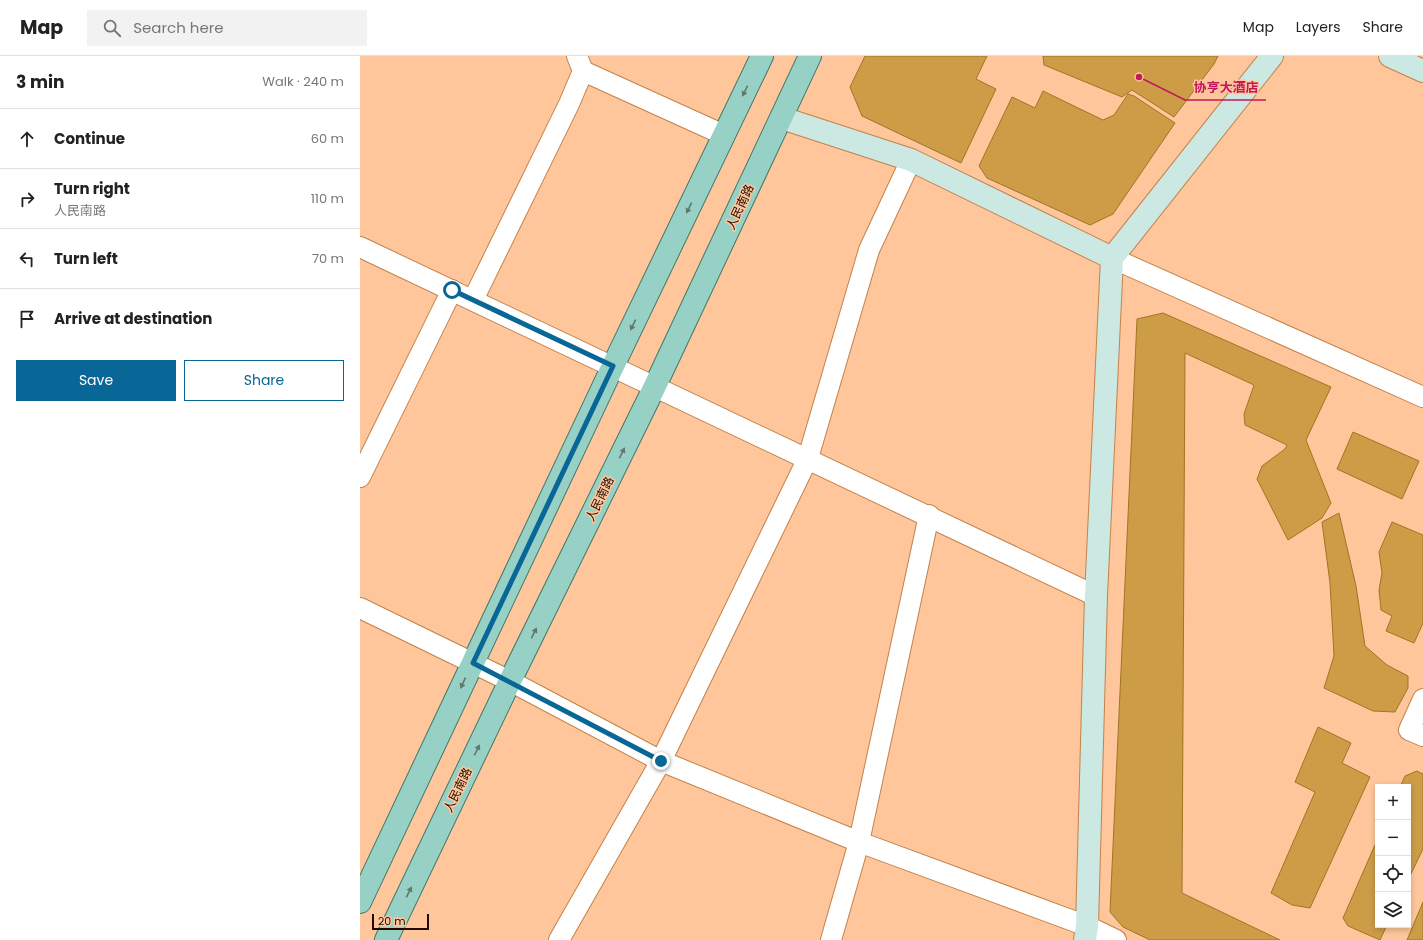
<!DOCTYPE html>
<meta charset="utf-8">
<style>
:root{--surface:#fff;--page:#f2f2f2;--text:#222;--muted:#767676;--line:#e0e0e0;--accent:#096797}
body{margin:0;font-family:Poppins,"Noto Sans SC",sans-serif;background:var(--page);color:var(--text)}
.controls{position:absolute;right:12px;bottom:12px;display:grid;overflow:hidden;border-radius:0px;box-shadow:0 2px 6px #0003}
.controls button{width:36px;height:36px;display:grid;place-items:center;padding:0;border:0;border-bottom:1px solid var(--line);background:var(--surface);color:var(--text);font:20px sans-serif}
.scale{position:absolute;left:12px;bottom:10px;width:57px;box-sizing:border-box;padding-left:4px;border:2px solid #210900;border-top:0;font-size:11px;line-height:14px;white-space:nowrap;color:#210900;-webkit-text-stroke:3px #fec69a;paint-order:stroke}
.stop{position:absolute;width:12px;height:12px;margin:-9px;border:3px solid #096797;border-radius:50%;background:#fff}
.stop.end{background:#096797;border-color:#fff;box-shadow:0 1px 4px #0008}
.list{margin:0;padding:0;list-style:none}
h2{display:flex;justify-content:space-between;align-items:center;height:52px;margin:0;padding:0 16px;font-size:17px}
h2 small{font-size:13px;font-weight:400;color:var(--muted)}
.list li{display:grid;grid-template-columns:26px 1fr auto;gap:12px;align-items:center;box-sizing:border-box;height:60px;padding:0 16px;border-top:1px solid var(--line)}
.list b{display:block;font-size:15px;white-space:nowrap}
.list p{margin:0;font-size:13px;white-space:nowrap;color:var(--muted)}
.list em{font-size:13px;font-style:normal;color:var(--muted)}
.actions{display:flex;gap:8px;padding:12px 16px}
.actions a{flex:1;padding:9px 0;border:1px solid var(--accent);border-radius:0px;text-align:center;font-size:14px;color:var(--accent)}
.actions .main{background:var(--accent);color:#fff}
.icon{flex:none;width:22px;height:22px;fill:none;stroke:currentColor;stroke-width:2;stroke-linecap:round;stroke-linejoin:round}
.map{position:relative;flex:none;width:1063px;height:884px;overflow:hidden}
header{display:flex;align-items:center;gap:24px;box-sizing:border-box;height:56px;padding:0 20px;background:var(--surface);border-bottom:1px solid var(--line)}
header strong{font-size:19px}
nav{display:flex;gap:22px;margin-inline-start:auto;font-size:14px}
.search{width:280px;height:36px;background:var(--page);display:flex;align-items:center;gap:10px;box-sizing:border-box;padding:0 14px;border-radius:0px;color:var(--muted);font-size:15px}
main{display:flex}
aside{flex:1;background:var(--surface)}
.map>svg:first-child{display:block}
</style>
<header>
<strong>Map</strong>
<div class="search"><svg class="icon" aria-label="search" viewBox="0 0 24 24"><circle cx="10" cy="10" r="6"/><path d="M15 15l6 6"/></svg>Search here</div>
<nav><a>Map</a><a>Layers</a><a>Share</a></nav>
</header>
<main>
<aside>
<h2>3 min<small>Walk · 240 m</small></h2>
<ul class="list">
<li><svg class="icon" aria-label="ahead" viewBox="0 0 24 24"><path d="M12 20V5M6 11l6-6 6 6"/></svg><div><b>Continue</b></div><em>60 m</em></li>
<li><svg class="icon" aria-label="right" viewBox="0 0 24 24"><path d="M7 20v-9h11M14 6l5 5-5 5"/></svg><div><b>Turn right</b><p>人民南路</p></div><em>110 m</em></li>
<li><svg class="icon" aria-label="left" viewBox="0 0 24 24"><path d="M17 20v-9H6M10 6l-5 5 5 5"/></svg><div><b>Turn left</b></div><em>70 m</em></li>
<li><svg class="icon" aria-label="arrive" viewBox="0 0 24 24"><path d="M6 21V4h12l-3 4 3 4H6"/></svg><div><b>Arrive at destination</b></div></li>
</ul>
<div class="actions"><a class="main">Save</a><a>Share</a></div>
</aside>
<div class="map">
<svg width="1063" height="884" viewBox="0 0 1063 884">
<rect width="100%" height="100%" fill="#fec69a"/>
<g fill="#cc9c47" stroke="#a07525">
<path d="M 505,0 L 627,0 L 616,23 L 636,33 L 601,107 L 502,60 L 490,31 Z"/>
<path d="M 683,0 L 858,0 L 854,8 L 814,61 L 772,34 L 762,41 L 684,9 Z"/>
<path d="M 683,35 L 743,64 L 754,59 L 768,38 L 774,40 L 815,67 L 753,158 L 730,169 L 627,122 L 619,110 L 652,41 L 675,52 Z"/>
<path d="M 803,257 L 971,331 L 946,384 L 971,447 L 962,462 L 928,484 L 897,423 L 902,410 L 925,393 L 927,389 L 885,369 L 884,358 L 894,329 L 825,297 L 822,837 L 920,884 L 790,884 L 763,871 L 750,856 L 777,263 Z"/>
<path d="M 993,376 L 1059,405 L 1042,443 L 977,413 Z"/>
<path d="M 979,457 L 996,530 L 1005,590 L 1027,609 L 1048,620 L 1048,632 L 1035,656 L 1013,655 L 964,632 L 974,600 L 970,527 L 962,466 Z"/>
<path d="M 1032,466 L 1063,479 L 1063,567 L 1054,587 L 1026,575 L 1032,560 L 1021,554 L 1019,534 L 1022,517 L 1019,496 Z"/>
<path d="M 958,671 L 991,687 L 982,707 L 1010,721 L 950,852 L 932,849 L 911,837 L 955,736 L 935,726 Z"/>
<path d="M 1057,715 L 1063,718 L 1063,793 L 1048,824 L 1048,731 L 1040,731 L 1045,720 Z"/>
<path d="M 1018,782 L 1018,869 L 1027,869 L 1020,884 L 988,870 L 983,862 Z"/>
<path d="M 1063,846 L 1063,884 L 1047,884 Z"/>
</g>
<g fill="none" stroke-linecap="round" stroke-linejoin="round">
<g stroke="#c3824b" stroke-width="22">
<g id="street">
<path d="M 223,15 L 364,79"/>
<path d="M 0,191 L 736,540"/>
<path d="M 752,202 L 1063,341"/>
<path d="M 113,244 L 209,48 L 223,15 L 217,0"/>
<path d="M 0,421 L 92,234"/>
<path d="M 0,552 L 150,625 L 301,705 L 499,786 L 727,870 L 756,884"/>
<path d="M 1063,643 L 1049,674 L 1063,680"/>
<path d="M 199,884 L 301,705 L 448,402 L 509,194 L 551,104"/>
<path d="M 471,884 L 499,786 L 569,459"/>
</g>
</g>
<g stroke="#c3824b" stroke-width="24">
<g id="secondary">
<path d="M 1030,0 L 1063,15"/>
<path d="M 422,62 L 551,104 L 752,202 L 736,540 L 727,870 L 725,884"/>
<path d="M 752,202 L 912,0"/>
</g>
</g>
<g stroke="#417768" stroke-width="24">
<g id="primary">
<path d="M 0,846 L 253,310 L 402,0"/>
<path d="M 26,884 L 150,625 L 295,330 L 450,0"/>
</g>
</g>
<use href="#street" stroke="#fff" stroke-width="20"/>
<use href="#secondary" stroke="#cbe8e2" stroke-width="22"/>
<use href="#primary" stroke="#97d1c6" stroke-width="22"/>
</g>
<defs><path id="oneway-solid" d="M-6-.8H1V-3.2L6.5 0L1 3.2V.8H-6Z"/></defs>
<g fill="#62776d">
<use href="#oneway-solid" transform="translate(385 35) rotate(116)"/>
<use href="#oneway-solid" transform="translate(329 152) rotate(116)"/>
<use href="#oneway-solid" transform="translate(273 269) rotate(116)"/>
<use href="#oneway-solid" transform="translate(262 397) rotate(-64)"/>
<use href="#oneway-solid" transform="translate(174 577) rotate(-64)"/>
<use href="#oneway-solid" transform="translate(103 627) rotate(115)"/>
<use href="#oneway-solid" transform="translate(117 694) rotate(-64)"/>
<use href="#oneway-solid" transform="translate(49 836) rotate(-64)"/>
</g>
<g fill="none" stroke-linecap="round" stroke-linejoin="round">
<path stroke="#096797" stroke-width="5" d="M 92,234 L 253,310 L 113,607 L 301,705"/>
</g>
<g text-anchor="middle" stroke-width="3" stroke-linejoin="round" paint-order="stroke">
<g font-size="12" fill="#210900" stroke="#fec69a">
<text transform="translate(380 151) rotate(-65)" y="4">人民南路</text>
<text transform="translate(240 443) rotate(-64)" y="4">人民南路</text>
<text transform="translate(98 734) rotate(-64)" y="4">人民南路</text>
</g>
</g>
<path fill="none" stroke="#c2185b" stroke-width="1.5" d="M779 21L825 44H906"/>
<circle fill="#c2185b" stroke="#fec69a" stroke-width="1.5" cx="779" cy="21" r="4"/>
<g font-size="13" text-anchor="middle" font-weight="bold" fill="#c2185b" stroke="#fec69a" stroke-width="3" stroke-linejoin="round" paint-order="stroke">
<text x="866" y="36">协亨大酒店</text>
</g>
</svg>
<div class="controls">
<button>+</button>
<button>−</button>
<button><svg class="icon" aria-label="locate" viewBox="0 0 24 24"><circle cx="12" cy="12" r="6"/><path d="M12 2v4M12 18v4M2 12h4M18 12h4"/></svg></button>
<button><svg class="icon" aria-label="layers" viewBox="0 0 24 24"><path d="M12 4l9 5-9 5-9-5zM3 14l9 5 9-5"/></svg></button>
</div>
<div class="scale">20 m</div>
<div class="stop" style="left:92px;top:234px"></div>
<div class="stop end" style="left:301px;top:705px"></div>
</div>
</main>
